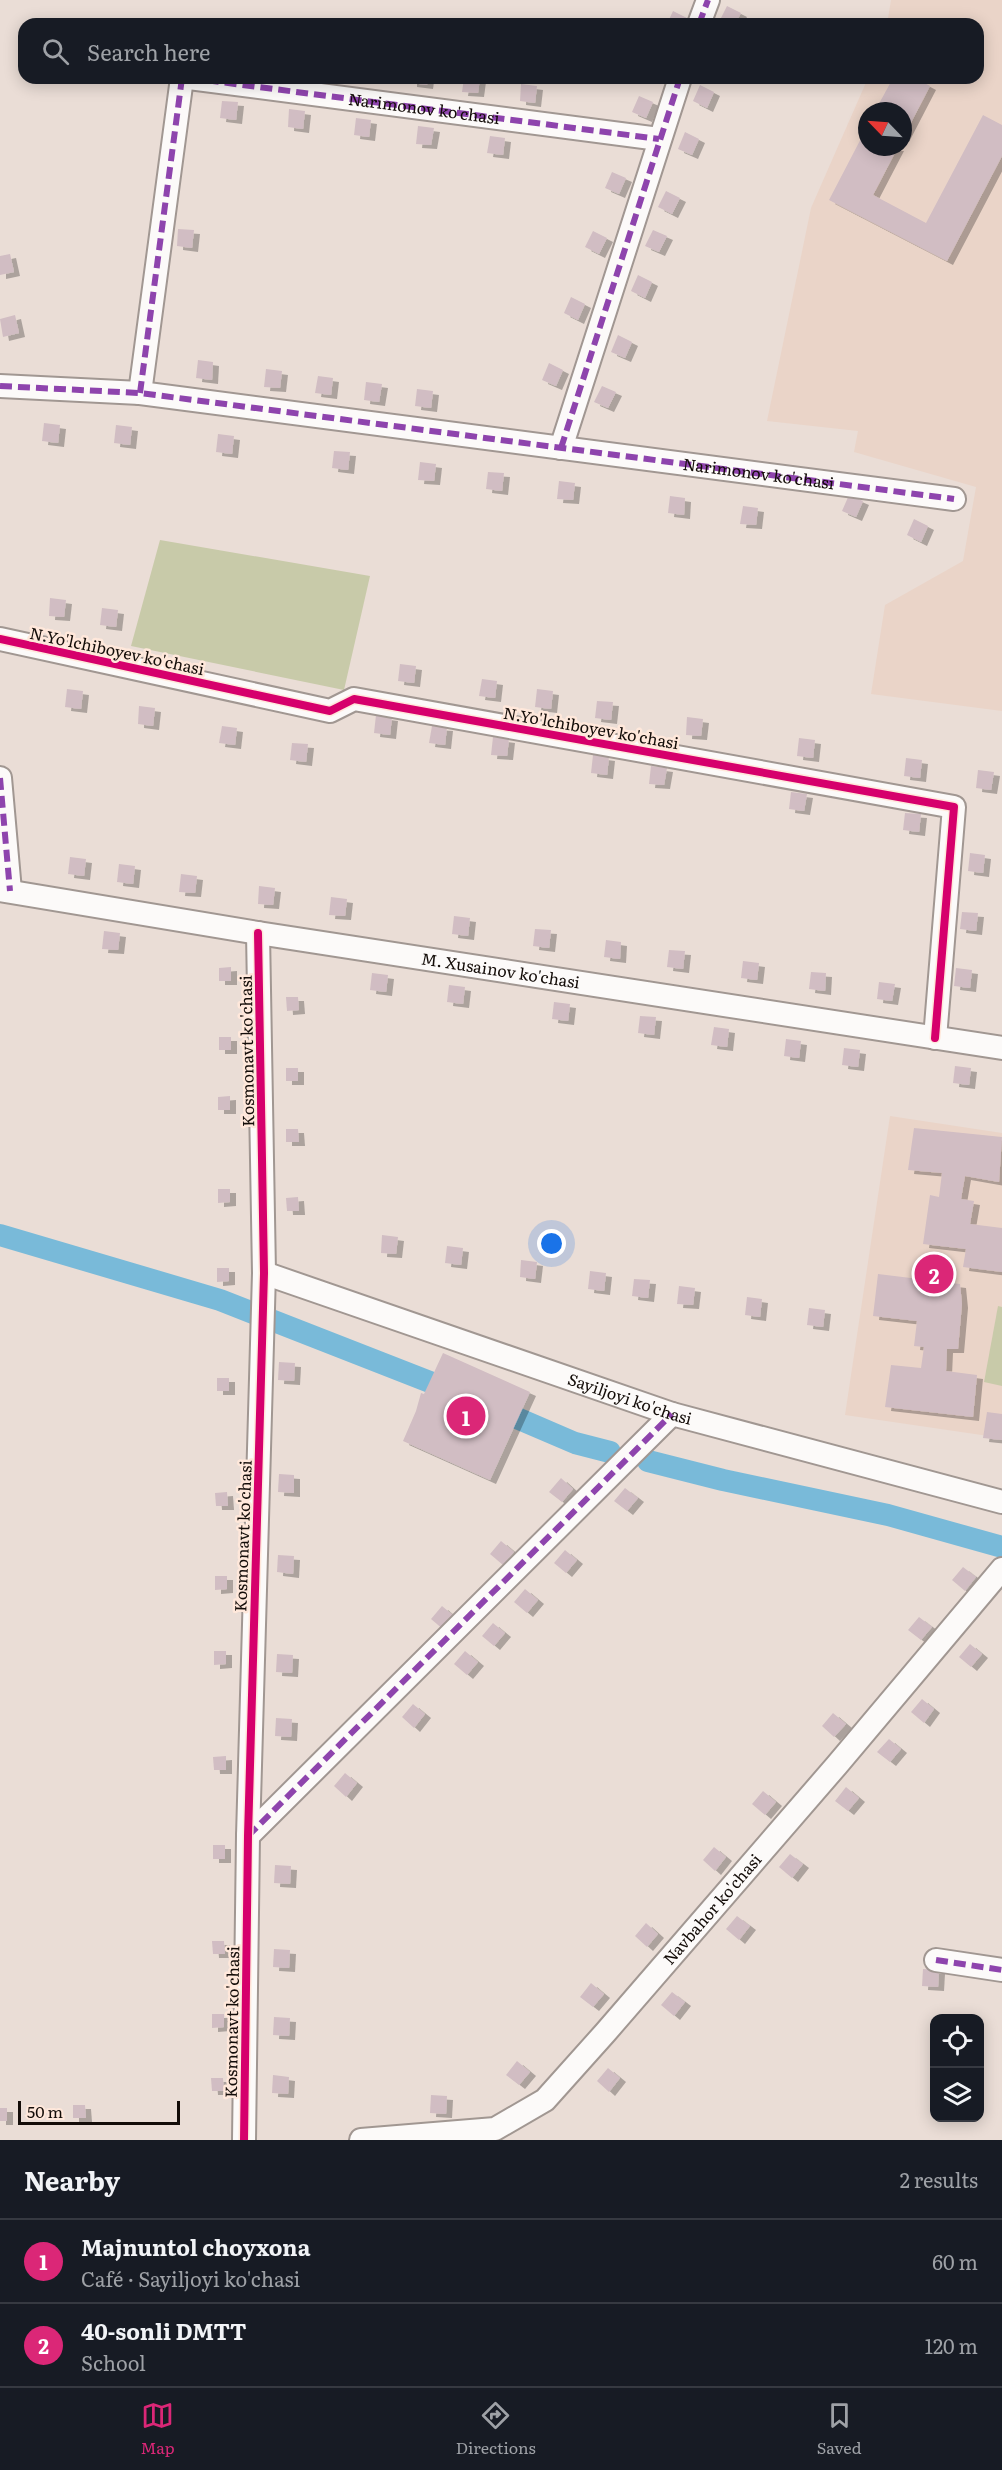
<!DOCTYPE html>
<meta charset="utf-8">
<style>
:root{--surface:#171b24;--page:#20242c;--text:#f1f3f6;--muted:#9ea1a6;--line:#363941;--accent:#db2777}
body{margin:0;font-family:Literata,serif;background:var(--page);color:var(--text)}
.controls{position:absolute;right:18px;bottom:18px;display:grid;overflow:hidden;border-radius:12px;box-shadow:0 3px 15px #0003}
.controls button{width:54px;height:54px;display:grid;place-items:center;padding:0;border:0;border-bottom:2px solid var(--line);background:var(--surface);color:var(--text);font:30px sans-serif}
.compass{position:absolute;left:858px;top:102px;width:54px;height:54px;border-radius:50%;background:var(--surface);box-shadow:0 3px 15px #0003;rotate:295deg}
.scale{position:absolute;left:18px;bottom:15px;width:162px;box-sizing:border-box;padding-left:6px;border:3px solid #130c08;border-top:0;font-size:16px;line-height:21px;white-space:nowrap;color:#130c08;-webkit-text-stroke:4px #ffe8db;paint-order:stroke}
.you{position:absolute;left:552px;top:1244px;width:21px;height:21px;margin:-15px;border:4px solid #fff;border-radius:50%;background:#1a73e8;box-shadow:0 0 0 9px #1a73e833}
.badge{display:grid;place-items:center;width:39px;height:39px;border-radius:50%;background:var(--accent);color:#fff;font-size:20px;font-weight:700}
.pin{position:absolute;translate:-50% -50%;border:3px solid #fff;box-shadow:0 2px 6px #0006}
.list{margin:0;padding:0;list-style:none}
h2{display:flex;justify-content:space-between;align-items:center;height:78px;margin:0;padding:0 24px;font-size:26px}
h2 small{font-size:20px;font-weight:400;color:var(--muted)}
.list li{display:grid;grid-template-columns:39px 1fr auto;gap:18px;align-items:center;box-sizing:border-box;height:84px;padding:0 24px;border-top:2px solid var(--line)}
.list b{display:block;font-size:22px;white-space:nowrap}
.list p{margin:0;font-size:20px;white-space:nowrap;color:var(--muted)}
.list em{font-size:20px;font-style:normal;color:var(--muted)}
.icon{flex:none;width:33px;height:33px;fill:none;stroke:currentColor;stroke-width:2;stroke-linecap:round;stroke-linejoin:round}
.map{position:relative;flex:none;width:1002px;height:2140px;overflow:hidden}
.search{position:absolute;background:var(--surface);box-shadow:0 3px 15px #0003;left:18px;right:18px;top:18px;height:66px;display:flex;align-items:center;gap:15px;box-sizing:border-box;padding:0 21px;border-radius:18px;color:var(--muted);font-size:22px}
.sheet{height:246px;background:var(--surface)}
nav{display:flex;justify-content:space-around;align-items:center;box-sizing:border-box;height:84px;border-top:2px solid var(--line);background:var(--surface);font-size:16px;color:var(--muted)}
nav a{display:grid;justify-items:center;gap:3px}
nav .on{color:var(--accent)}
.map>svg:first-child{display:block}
</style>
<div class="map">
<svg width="1002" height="2140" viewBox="0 0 1002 2140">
<defs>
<filter id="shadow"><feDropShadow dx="6" dy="4" stdDeviation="0" flood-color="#0004"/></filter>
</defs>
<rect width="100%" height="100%" fill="#eaddd6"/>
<g fill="#ead4c8" fill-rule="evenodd">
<path d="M 891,0 L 1002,0 L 1002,711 L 871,694 L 885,605 L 963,561 L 976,487 L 854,452 L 858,431 L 767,421 L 811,208 L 868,78 L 978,78 L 978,24 L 887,24 ZM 867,111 L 903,111 L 903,147 L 867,147 Z"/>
<path d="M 890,1116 L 1002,1133 L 1002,1438 L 845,1415 Z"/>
</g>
<g fill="#c8caa9">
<path d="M 160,540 L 370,576 L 344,690 L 131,646 Z"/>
<path d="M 998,1306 L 1002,1307 L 1002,1386 L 984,1382 Z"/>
</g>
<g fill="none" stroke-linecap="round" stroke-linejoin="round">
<g stroke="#79bad9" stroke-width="22">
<path d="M 0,1235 L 220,1300 L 458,1393"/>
<path d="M 491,1407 L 575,1443 L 610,1452"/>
<path d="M 648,1461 L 723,1480 L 888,1515 L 1002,1547"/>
</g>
</g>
<g fill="#d1bdc3" filter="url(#shadow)">
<path d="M 727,6 L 741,13 L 735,24 L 719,22 Z"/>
<path d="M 673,11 L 687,18 L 685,24 L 667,24 Z"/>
<path d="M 411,78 L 428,78 L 427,85 L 411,83 Z"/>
<path d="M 464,78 L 480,78 L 478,93 L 462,92 Z"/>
<path d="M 893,78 L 915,78 L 930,86 L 903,138 L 903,111 L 875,111 Z"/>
<path d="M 521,84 L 537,86 L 535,103 L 520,101 Z"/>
<path d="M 700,85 L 714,92 L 707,108 L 693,101 Z"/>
<path d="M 639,96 L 653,102 L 646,118 L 632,112 Z"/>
<path d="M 222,101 L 238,102 L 236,120 L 220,118 Z"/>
<path d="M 289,109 L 305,111 L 303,129 L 288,127 Z"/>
<path d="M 983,115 L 1002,125 L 1002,156 L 947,261 L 829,200 L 867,127 L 867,147 L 898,147 L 873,195 L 926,223 Z"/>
<path d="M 356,118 L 371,120 L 369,137 L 354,135 Z"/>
<path d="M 418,126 L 434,128 L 431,145 L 416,144 Z"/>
<path d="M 685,132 L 699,139 L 692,155 L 678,149 Z"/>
<path d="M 490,136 L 505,138 L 503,155 L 487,153 Z"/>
<path d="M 612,172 L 626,178 L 619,194 L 605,188 Z"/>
<path d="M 666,191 L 680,198 L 672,214 L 658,207 Z"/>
<path d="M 178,229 L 194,230 L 192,248 L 177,246 Z"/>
<path d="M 653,230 L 667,236 L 659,252 L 645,246 Z"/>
<path d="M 593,231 L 607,238 L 599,254 L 585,247 Z"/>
<path d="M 10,254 L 14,272 L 0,275 L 0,256 Z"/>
<path d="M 638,275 L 652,282 L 645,298 L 631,291 Z"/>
<path d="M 571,297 L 585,304 L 578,320 L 564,313 Z"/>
<path d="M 15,315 L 19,333 L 3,337 L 0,319 Z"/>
<path d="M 618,335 L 632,342 L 625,358 L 611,352 Z"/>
<path d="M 198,360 L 213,362 L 212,380 L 196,378 Z"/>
<path d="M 549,363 L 563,370 L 556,386 L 542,380 Z"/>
<path d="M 266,369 L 282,371 L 280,388 L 264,387 Z"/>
<path d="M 318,376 L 333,378 L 331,395 L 315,393 Z"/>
<path d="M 366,382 L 382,384 L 379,402 L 364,400 Z"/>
<path d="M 602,386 L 616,392 L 608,408 L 594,402 Z"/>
<path d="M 417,389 L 433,391 L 431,408 L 415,406 Z"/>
<path d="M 44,423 L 60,425 L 58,443 L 42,441 Z"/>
<path d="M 116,425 L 132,427 L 130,445 L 114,443 Z"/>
<path d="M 218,434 L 234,436 L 232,454 L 216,452 Z"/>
<path d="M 334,451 L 350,452 L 348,470 L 332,468 Z"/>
<path d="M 420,462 L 436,464 L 434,481 L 418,480 Z"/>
<path d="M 488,472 L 504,473 L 502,491 L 486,489 Z"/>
<path d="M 559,481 L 575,483 L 573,500 L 557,499 Z"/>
<path d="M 849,495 L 863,501 L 856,517 L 842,511 Z"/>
<path d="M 670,496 L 685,498 L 684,515 L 668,513 Z"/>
<path d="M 743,506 L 758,508 L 756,525 L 740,524 Z"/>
<path d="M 914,519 L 928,526 L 921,542 L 907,535 Z"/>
<path d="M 50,598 L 66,600 L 64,617 L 49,616 Z"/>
<path d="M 102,608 L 118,610 L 116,627 L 100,625 Z"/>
<path d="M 400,664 L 416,666 L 414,683 L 398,681 Z"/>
<path d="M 482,679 L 497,681 L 495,698 L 479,696 Z"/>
<path d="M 67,689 L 83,691 L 81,709 L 65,707 Z"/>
<path d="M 537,689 L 553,691 L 551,709 L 535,707 Z"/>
<path d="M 597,701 L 613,702 L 611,720 L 595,718 Z"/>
<path d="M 139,706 L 155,708 L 153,726 L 138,724 Z"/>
<path d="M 376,715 L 392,717 L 390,735 L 374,733 Z"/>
<path d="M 687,717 L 703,719 L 701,736 L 686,735 Z"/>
<path d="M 222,726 L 237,728 L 235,745 L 219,743 Z"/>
<path d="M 432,726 L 447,727 L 445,745 L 429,743 Z"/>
<path d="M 493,737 L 509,739 L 507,756 L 491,755 Z"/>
<path d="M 799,738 L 815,740 L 813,758 L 797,756 Z"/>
<path d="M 292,743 L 308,744 L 306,762 L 290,760 Z"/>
<path d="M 593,755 L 609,757 L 607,775 L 591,773 Z"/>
<path d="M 906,758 L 922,760 L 920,778 L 904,776 Z"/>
<path d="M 651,766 L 667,768 L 664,785 L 649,784 Z"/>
<path d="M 978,770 L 994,772 L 991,790 L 976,788 Z"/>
<path d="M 791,792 L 807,794 L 804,811 L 789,809 Z"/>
<path d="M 905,813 L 921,814 L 919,832 L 903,830 Z"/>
<path d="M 970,853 L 985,855 L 983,873 L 968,871 Z"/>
<path d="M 70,857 L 86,859 L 84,876 L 68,874 Z"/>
<path d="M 119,864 L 135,866 L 133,884 L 117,882 Z"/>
<path d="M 181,874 L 197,876 L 195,893 L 179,892 Z"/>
<path d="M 259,886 L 275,888 L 273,905 L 258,904 Z"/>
<path d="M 331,897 L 347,899 L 345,916 L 329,915 Z"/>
<path d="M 962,912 L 978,913 L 976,931 L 960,929 Z"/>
<path d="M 454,916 L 470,918 L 468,936 L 452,934 Z"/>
<path d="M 535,929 L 551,930 L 549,948 L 533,946 Z"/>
<path d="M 104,931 L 120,933 L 118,950 L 102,949 Z"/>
<path d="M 606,940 L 621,942 L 620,959 L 604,957 Z"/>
<path d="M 669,950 L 685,951 L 683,969 L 667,967 Z"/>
<path d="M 743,961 L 759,963 L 757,980 L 741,978 Z"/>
<path d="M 231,967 L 231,981 L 219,981 L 219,968 Z"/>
<path d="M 956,968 L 972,970 L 970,988 L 954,986 Z"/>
<path d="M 811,972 L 826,973 L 825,991 L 809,989 Z"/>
<path d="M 372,973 L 388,975 L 386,992 L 370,990 Z"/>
<path d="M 879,982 L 895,984 L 892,1001 L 877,999 Z"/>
<path d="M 449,985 L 465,987 L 463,1004 L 447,1002 Z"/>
<path d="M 286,997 L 298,997 L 299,1010 L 287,1011 Z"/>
<path d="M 554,1002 L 570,1004 L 568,1021 L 552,1019 Z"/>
<path d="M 640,1016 L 656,1017 L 654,1035 L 638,1033 Z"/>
<path d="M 714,1027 L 729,1029 L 727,1047 L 711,1045 Z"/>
<rect x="219" y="1037" width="12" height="13"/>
<path d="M 786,1039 L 801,1041 L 799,1058 L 784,1056 Z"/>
<path d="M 844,1048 L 860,1050 L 858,1067 L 842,1065 Z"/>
<path d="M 955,1066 L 971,1068 L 969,1085 L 953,1083 Z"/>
<rect x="286" y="1068" width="12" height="13"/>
<path d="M 230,1096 L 230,1110 L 218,1110 L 218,1097 Z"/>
<path d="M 914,1128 L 1002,1137 L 999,1182 L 965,1176 L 961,1199 L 974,1201 L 970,1224 L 1002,1228 L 1002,1272 L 963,1267 L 966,1249 L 923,1244 L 930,1195 L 939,1197 L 942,1173 L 908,1170 Z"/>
<path d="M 286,1129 L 298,1129 L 299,1142 L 286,1142 Z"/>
<path d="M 218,1189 L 230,1189 L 230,1202 L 218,1203 Z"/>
<path d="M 298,1197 L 299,1211 L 287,1211 L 286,1198 Z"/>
<path d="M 382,1235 L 398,1237 L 396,1254 L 381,1253 Z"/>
<path d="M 447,1246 L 463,1248 L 461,1265 L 445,1263 Z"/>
<path d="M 521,1260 L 537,1262 L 535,1279 L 520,1277 Z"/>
<path d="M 217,1268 L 229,1268 L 229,1281 L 217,1282 Z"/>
<path d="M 590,1271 L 606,1273 L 604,1291 L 588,1289 Z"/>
<path d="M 878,1274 L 960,1284 L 962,1304 L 958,1349 L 947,1349 L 946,1371 L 977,1375 L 973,1417 L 885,1407 L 891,1365 L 921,1368 L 924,1347 L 914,1346 L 917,1321 L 873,1316 Z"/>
<path d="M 634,1279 L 650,1280 L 648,1298 L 632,1296 Z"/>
<path d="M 679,1286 L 695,1288 L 693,1305 L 677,1304 Z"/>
<path d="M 747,1297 L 762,1299 L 760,1317 L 745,1315 Z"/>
<path d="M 809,1308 L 825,1310 L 823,1327 L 807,1325 Z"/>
<path d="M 443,1353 L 530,1392 L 490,1480 L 403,1441 L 416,1411 L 421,1393 L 424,1394 Z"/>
<path d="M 279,1362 L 295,1363 L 294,1381 L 278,1380 Z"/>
<rect x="217" y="1378" width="12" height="13"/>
<path d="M 987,1412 L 1002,1414 L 1002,1440 L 983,1438 Z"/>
<path d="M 279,1474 L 294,1475 L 294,1493 L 278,1492 Z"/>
<path d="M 561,1478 L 573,1489 L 562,1502 L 549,1492 Z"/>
<path d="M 625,1488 L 638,1498 L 627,1511 L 614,1501 Z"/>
<path d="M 227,1492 L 228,1506 L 216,1506 L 215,1493 Z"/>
<path d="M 501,1541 L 514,1552 L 503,1565 L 490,1554 Z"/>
<path d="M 565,1550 L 577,1560 L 566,1573 L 554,1563 Z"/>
<path d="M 278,1555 L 294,1556 L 293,1574 L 277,1572 Z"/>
<path d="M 963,1567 L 976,1577 L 965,1591 L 952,1580 Z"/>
<path d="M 215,1576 L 227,1576 L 227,1589 L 215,1590 Z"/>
<path d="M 525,1589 L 538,1600 L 527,1613 L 514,1602 Z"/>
<path d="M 442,1606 L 455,1617 L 444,1630 L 431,1619 Z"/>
<path d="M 919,1617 L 932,1627 L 921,1640 L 908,1630 Z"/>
<path d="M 493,1623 L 505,1633 L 494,1646 L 482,1636 Z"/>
<path d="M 970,1644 L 982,1654 L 971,1667 L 959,1657 Z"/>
<path d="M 214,1651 L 226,1651 L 226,1664 L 214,1665 Z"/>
<path d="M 465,1651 L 478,1662 L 467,1675 L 454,1664 Z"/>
<path d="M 277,1654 L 293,1655 L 292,1673 L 276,1672 Z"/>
<path d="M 922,1699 L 934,1709 L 924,1723 L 911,1712 Z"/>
<path d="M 413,1704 L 425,1714 L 414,1728 L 402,1717 Z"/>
<path d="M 833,1713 L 846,1724 L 834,1737 L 822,1726 Z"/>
<path d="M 276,1718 L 292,1719 L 291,1737 L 275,1736 Z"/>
<path d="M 889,1739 L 901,1749 L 890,1762 L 877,1752 Z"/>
<path d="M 226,1756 L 226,1770 L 214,1770 L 213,1757 Z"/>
<path d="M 345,1773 L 357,1783 L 346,1797 L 334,1786 Z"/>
<path d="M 846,1787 L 859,1798 L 848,1811 L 835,1801 Z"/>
<path d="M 763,1791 L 776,1802 L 765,1815 L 752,1804 Z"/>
<rect x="213" y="1845" width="12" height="14"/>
<path d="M 714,1847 L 726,1857 L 715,1871 L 703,1860 Z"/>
<path d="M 790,1854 L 803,1864 L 792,1878 L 779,1867 Z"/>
<path d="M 275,1865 L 291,1866 L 290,1884 L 274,1883 Z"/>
<path d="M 737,1916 L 750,1926 L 739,1940 L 726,1929 Z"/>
<path d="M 646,1923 L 658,1934 L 647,1947 L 635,1936 Z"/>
<path d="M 212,1941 L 224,1941 L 225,1954 L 213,1954 Z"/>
<path d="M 274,1949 L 290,1950 L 289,1968 L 273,1967 Z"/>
<path d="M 923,1969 L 939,1970 L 938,1987 L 922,1986 Z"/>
<path d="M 591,1983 L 604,1994 L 593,2007 L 580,1997 Z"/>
<path d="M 672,1992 L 685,2002 L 674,2016 L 661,2005 Z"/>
<path d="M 212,2014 L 224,2014 L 224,2027 L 212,2028 Z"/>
<path d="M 274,2017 L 290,2018 L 289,2036 L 273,2035 Z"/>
<path d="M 517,2061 L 530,2072 L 519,2085 L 506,2075 Z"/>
<path d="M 608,2068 L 620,2078 L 609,2092 L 597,2081 Z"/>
<path d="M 273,2075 L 289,2077 L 288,2094 L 272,2093 Z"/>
<path d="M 211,2078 L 223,2078 L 224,2091 L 212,2091 Z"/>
<path d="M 431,2095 L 447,2096 L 446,2114 L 430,2113 Z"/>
<path d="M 73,2105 L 85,2105 L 86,2118 L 73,2118 Z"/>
<rect x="0" y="2108" width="7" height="13"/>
</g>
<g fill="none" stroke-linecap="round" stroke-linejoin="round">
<g stroke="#a19792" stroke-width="26">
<g id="minor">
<path d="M 699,24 L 708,0"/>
<path d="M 189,78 L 659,139"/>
<path d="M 0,386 L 140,393 L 954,499"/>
<path d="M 140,393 L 182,78"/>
<path d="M 561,448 L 680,78"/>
<path d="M 0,639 L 330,711 L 354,699 L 954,807 L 935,1038"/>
<path d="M 0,778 L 10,891"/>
<path id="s1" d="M 0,890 L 258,933 L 1002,1048"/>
<path id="s2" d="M 264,1273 L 672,1414 L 1002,1502"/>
<path d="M 248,1836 L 672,1414"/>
<path d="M 936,1960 L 1002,1970"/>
<path d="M 244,2140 L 248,1836 L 264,1273 L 258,933"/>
<path id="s3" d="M 361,2140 L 495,2129 L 545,2100 L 605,2033 L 837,1765 L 1002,1569"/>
</g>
</g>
<use href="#minor" stroke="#fcfaf9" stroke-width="22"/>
<g stroke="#8e44ad" stroke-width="6" stroke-dasharray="12 6" stroke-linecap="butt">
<path d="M 699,24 L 708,0"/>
<path id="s4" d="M 189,78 L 659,139"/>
<path id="s5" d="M 0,386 L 140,393 L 954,499"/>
<path d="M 140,393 L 182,78"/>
<path d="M 561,448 L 680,78"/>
<path d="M 0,778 L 10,891"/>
<path d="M 248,1836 L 672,1414"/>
<path d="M 936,1960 L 1002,1970"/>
</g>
<g stroke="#ffe8db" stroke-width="11">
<g id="cycleway">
<path d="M 0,639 L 330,711 L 354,699 L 954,807 L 935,1038"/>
<path d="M 244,2140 L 248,1836 L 264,1273 L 258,933"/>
</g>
</g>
<use href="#cycleway" stroke="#d6006c" stroke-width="8"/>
</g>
<g text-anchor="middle" stroke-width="5" stroke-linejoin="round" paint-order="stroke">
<g font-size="16" fill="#130c08" stroke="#ffe8db">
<text dy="6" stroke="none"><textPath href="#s4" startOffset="237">Narimonov ko'chasi</textPath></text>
<text dy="6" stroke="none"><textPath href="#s5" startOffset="764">Narimonov ko'chasi</textPath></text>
<text transform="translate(117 651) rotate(12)" y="6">N.Yo'lchiboyev ko'chasi</text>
<text transform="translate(591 728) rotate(10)" y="6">N.Yo'lchiboyev ko'chasi</text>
<text dy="6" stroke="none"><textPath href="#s1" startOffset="507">M. Xusainov ko'chasi</textPath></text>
<text transform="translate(247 1051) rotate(-91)" y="6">Kosmonavt ko'chasi</text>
<text dy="6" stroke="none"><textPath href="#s2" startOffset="387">Sayiljoyi ko'chasi</textPath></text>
<text transform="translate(243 1536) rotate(-88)" y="6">Kosmonavt ko'chasi</text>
<text dy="6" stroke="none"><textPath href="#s3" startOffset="446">Navbahor ko'chasi</textPath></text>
<text transform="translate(232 2022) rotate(-89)" y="6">Kosmonavt ko'chasi</text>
</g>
</g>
</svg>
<div class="controls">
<button><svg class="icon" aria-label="locate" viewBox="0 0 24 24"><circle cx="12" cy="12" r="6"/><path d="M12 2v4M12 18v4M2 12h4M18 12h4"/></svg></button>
<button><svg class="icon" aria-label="layers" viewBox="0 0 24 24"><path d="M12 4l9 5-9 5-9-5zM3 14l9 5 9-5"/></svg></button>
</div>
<svg class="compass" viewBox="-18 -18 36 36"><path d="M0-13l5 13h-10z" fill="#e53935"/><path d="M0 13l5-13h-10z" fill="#9ea1a6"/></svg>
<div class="scale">50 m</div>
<div class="you"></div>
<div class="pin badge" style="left:466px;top:1416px">1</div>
<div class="pin badge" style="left:934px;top:1274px">2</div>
<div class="search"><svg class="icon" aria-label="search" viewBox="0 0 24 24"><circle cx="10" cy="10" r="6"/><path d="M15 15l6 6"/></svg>Search here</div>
</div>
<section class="sheet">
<h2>Nearby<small>2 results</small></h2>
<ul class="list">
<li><span class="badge">1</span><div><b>Majnuntol choyxona</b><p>Café · Sayiljoyi ko'chasi</p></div><em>60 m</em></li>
<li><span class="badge">2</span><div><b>40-sonli DMTT</b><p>School</p></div><em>120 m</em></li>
</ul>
</section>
<nav>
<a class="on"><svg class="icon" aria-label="map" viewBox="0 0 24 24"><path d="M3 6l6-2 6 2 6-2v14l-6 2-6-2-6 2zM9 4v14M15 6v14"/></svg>Map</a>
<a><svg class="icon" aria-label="directions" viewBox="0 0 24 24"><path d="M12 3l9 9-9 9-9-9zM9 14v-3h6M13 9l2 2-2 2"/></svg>Directions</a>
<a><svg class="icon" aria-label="saved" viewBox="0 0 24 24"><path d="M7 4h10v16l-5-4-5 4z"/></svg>Saved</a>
</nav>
